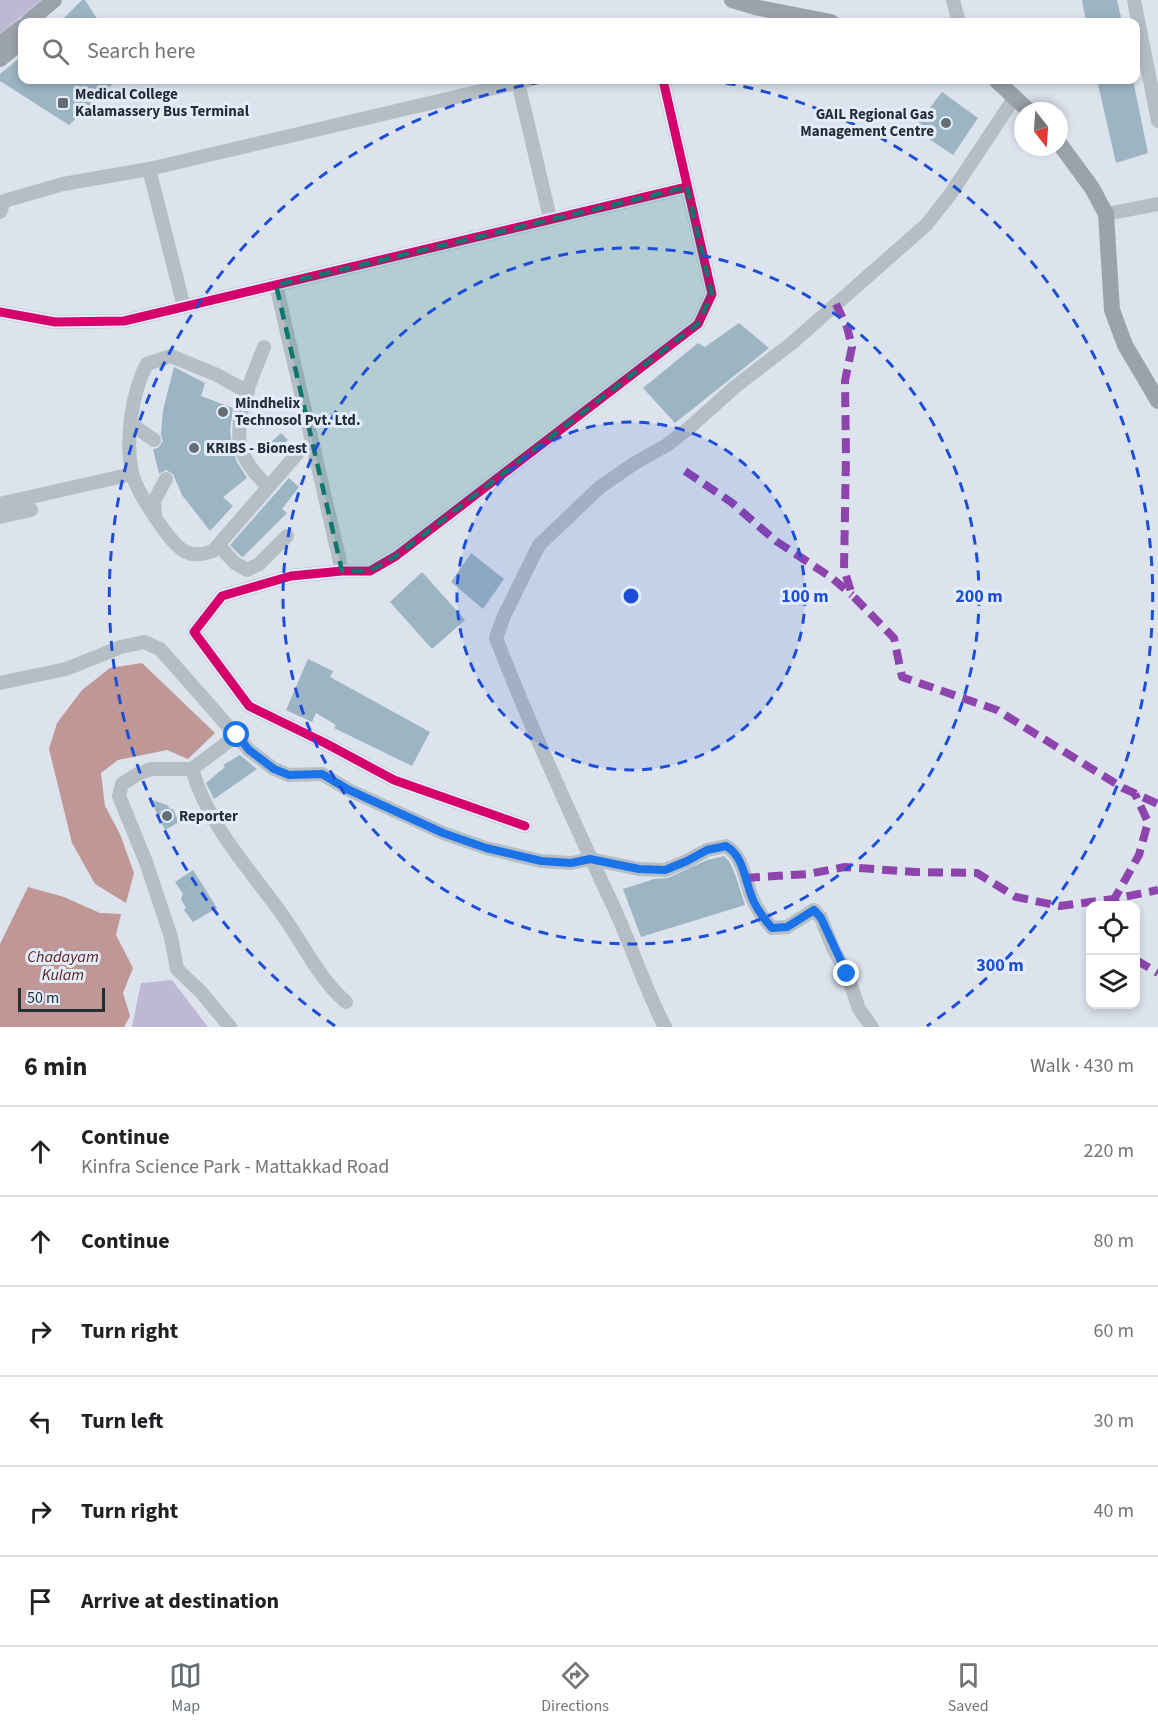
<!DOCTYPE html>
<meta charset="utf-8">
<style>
:root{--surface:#fff;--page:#f2f2f2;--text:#202124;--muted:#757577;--line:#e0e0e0;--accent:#646e75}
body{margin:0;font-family:"Source Sans 3",sans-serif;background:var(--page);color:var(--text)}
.controls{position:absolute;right:18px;bottom:18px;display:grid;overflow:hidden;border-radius:12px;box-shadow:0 3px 9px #0003}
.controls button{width:54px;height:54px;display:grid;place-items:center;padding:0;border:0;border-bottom:2px solid var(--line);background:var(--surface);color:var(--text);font:30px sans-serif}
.compass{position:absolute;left:1014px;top:102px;width:54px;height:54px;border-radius:50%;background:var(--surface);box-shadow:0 3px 9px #0003;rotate:163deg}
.scale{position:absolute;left:18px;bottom:15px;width:87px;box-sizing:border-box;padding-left:6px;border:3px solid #242f35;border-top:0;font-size:16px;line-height:21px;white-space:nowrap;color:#242f35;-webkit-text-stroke:4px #e2ecfb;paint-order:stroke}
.stop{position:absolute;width:18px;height:18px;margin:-14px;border:4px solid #1a73e8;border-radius:50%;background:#fff}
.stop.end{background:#1a73e8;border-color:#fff;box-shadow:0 2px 6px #0008}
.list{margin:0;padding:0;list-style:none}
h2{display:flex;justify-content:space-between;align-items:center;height:78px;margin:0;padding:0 24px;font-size:26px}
h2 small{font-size:20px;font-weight:400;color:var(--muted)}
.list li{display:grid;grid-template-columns:39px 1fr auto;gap:18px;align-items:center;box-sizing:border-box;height:90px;padding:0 24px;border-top:2px solid var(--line)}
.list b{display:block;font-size:22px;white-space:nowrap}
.list p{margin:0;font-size:20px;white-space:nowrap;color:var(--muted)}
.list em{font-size:20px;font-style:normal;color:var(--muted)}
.icon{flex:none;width:33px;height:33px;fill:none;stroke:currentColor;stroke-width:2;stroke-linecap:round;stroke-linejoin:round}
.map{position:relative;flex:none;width:1158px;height:1027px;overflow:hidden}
.search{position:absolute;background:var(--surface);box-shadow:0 3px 9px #0003;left:18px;right:18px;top:18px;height:66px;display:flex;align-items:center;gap:15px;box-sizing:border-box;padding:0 21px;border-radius:12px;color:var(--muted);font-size:22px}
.sheet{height:618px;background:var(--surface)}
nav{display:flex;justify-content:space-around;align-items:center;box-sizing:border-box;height:84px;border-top:2px solid var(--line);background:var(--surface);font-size:16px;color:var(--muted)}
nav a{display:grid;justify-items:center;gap:3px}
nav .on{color:var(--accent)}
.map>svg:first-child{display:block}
</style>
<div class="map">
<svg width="1158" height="1027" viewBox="0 0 1158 1027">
<rect width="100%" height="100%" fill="#dce3ec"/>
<g fill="#beb8d5">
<path d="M 0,0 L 41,0 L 0,34 Z"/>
<path d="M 172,980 L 208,1027 L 132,1027 L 141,983 Z"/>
</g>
<g fill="#bf9797">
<path d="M 142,663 L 215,733 L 188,759 L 167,750 L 118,760 L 101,773 L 105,806 L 120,834 L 134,873 L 126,903 L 95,884 L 72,843 L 49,749 L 57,723 L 82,690 L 110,668 Z"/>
<path d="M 28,887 L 64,897 L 100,913 L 121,914 L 116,935 L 133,968 L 123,993 L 130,1016 L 124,1027 L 0,1027 L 0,944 Z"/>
</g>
<g fill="#9cb5c2">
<path d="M 82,0 L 85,0 L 99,22 L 60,22 Z"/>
<path d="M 1082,0 L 1117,0 L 1122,22 L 1086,22 Z"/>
<path d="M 22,56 L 22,80 L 117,80 L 69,125 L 0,81 L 0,74 Z"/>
<path d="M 1097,80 L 1133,80 L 1148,153 L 1116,163 Z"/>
<path d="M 942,92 L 978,118 L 953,155 L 914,129 Z"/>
<path d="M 739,323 L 769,348 L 675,423 L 643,388 L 698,343 L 705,347 Z"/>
<path d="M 174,367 L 205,383 L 201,396 L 233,408 L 230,431 L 232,446 L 237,462 L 247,478 L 223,497 L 233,506 L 210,531 L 182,495 L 173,474 L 166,470 L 159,474 L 153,449 L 158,448 L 163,441 L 161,435 L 163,410 Z"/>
<path d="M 281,433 L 288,440 L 274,452 L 268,445 Z"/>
<path d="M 289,478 L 299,487 L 282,509 L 287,513 L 243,557 L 241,556 L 230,545 Z"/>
<path d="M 471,553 L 504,579 L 483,609 L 451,582 Z"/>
<path d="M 422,572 L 465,620 L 432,649 L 390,602 Z"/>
<path d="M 308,659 L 333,671 L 330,677 L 430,732 L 412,766 L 334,728 L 336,725 L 316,713 L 312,722 L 286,710 Z"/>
<path d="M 240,755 L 257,769 L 214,799 L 206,783 L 225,767 L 223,765 Z"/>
<path d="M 150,799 L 167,805 L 170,809 L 173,809 L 179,822 L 165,830 Z"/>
<path d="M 724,856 L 729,861 L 735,874 L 745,905 L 641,937 L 623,889 L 654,879 L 668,878 L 707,860 Z"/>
<path d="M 193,870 L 217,908 L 193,922 L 184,910 L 186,908 L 181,899 L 183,894 L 175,882 Z"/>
</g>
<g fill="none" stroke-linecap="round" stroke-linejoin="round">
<g stroke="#b6bec5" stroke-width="14">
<path d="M 953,0 L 959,22"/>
<path d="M 1134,0 L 1158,121"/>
<path d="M 518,82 L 550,218"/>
<path d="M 149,169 L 184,307"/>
<path d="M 0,212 L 4,201 L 63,184 L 149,169 L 528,80"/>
<path d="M 1106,214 L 1158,204"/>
<path d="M 276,285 L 342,571"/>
<path d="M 0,312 L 55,322 L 124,321 L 687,187"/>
<path d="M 264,347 C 252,379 228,425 245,458 C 250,469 260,478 268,487"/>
<path d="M 248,392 L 217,375 L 171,356 L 147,364 C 132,391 125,441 132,472 C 135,489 170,545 186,552 C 195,556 205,554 213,551 L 297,454"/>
<path d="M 131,424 L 154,440"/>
<path d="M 0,504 L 132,474"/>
<path d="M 155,515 L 154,501 L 166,479"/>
<path d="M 0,517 L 31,510"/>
<path d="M 219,546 L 235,563 L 247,570 L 259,564 L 287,536"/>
<path d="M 0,683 L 66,669 L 121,647 L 144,642 L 160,649 L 249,750 L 274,769 L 289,775 L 322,774 L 349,790 L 443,833 L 486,848 L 541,861 L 571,863 L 590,859 L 639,869 L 665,870 L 687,861 L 707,850 L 726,846 C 744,856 745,882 753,900 C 758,911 764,919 772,928 L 787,927 L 814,910 L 821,918 L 833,948 L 847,974 L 859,1009 L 872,1027"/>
<path d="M 192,769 C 208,825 248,867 281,913 C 303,943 318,978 346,1002"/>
<path d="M 525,826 L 394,780 L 325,743 L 249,706 L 194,632 L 222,596 L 291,576 L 342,571 L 370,571 L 396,556 L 698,324 L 712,294 L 663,80"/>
<path d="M 230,1027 L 201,992 L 177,969 L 171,937 L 146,862 L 119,796 L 122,784 L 138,774 L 151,769 L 192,769 L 237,735"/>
<path d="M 665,1027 C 643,985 630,940 609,897 C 569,812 530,726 496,638 L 504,616 L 539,545 L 600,487 L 635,463 L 667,445 L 690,427 L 736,386 L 792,343 L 926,225 L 949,196 L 1015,97"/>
</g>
<g stroke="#9ba2aa" stroke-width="16">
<path d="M 732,0 L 759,8 L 831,22"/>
<path d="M 28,22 L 54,0"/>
<path d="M 0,44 L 22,27"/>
<path d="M 0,59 L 22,41"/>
<path d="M 996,80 L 1029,111"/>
<path d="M 1059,143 L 1092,188 L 1106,214 L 1112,310 L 1125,345 L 1158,401"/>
</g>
<g stroke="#8e44ad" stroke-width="8" stroke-dasharray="15 8" stroke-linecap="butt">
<path d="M 836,304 L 847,327 L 852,347 L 845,381 L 846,456 L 844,569 L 852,595 L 894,638 L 902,677 L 997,710 L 1123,788 L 1158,804"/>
<path d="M 685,471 L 731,502 L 776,541 L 832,578 L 852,595"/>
<path d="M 745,878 L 808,874 L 845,867 L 915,872 L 977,873 L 1016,897 L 1060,906 L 1114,899 L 1158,890"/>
<path d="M 1112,903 L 1139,855 L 1148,822 L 1135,794"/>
<path d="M 1136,960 L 1158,973"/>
</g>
<g stroke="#e2ecfb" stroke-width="13">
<g id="cycleway">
<path d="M 0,312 L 55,322 L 124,321 L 687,187"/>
<path d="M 525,826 L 394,780 L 325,743 L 249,706 L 194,632 L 222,596 L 291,576 L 342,571 L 370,571 L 396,556 L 698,324 L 712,294 L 663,80"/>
</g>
</g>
<use href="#cycleway" stroke="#d6006c" stroke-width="9"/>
</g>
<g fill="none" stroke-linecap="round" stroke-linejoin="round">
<path stroke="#1a73e8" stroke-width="8" d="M 237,735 L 249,750 L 274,769 L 289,775 L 322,774 L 349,790 L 443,833 L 486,848 L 541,861 L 571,863 L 590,859 L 639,869 L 665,870 L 687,861 L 707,850 L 726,846 C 744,856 745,882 753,900 C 758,911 764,919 772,928 L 787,927 L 814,910 L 821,918 L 847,974"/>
</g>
<path fill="#0f766e" fill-opacity="0.2" stroke="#0f766e" stroke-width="4.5" stroke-dasharray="12 8" stroke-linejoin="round" d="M 687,187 L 712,294 L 698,324 L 396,556 L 370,571 L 342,571 L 276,285 Z"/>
<circle cx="631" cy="596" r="174" fill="#1d4ed8" fill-opacity=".12"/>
<g fill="none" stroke="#1d4ed8" stroke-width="3" stroke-dasharray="10 8">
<circle cx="631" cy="596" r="174"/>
<circle cx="631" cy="596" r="348"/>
<path d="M335 1026A522 522 0 0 1 554 80M708 80A522 522 0 0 1 927 1026"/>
</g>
<g fill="#646e75" stroke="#e2ecfb" stroke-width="2">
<rect x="57" y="97" width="12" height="12" rx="3"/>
<circle cx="946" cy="123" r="6"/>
<circle cx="223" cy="412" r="6"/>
<circle cx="194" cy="448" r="6"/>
<circle cx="167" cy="816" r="6"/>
</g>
<g text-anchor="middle" stroke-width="6" stroke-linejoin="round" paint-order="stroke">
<g font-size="15" font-weight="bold" fill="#242f35" stroke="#e2ecfb" text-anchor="start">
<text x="75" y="99">Medical College<tspan x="75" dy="17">Kalamassery Bus Terminal</tspan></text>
<text x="934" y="119" text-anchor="end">GAIL Regional Gas<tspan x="934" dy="17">Management Centre</tspan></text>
<text x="235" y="408">Mindhelix<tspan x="235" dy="17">Technosol Pvt. Ltd.</tspan></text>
<text x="206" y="453">KRIBS - Bionest</text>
<text x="179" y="821">Reporter</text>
</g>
<g font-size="16" font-style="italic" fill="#5a1d16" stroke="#e2ecfb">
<text x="63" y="962">Chadayam<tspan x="63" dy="18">Kulam</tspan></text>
</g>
</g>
<circle cx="631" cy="596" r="9" fill="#1d4ed8" stroke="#e2ecfb" stroke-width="3"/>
<g font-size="18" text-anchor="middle" font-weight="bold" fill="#1d4ed8" stroke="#e2ecfb" stroke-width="6" stroke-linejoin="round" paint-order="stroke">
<text x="805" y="602">100 m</text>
<text x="979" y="602">200 m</text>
<text x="1000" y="971">300 m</text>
</g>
</svg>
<div class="controls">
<button><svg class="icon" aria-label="locate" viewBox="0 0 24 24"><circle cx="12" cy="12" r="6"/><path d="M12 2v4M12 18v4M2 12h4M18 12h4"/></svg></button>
<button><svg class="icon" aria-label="layers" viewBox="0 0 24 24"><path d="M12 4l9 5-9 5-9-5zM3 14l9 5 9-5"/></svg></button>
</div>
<svg class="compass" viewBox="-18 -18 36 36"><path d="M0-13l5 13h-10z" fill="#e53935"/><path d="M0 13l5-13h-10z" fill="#757577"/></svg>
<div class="scale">50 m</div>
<div class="stop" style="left:237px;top:735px"></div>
<div class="stop end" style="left:847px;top:974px"></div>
<div class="search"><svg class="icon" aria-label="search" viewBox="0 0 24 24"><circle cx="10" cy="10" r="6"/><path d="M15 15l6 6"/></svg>Search here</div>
</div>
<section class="sheet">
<h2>6 min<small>Walk · 430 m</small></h2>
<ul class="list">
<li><svg class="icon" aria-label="ahead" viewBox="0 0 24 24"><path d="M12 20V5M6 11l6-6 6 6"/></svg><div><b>Continue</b><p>Kinfra Science Park - Mattakkad Road</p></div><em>220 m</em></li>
<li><svg class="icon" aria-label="ahead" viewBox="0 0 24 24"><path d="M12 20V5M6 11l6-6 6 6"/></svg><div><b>Continue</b></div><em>80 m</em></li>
<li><svg class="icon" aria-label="right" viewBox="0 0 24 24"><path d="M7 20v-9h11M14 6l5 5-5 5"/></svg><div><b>Turn right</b></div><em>60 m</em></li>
<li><svg class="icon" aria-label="left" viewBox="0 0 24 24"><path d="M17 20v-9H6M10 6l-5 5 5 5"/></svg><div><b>Turn left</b></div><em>30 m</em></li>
<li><svg class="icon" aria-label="right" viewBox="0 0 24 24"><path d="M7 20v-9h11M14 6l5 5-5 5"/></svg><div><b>Turn right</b></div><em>40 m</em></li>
<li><svg class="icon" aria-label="arrive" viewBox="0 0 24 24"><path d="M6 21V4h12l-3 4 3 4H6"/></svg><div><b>Arrive at destination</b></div></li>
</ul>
</section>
<nav>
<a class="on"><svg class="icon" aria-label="map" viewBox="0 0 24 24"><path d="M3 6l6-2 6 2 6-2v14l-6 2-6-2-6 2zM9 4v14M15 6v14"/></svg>Map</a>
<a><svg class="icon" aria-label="directions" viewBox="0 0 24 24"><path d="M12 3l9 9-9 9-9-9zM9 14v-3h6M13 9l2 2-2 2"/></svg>Directions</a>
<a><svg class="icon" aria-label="saved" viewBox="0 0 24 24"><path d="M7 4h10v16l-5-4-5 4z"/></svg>Saved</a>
</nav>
